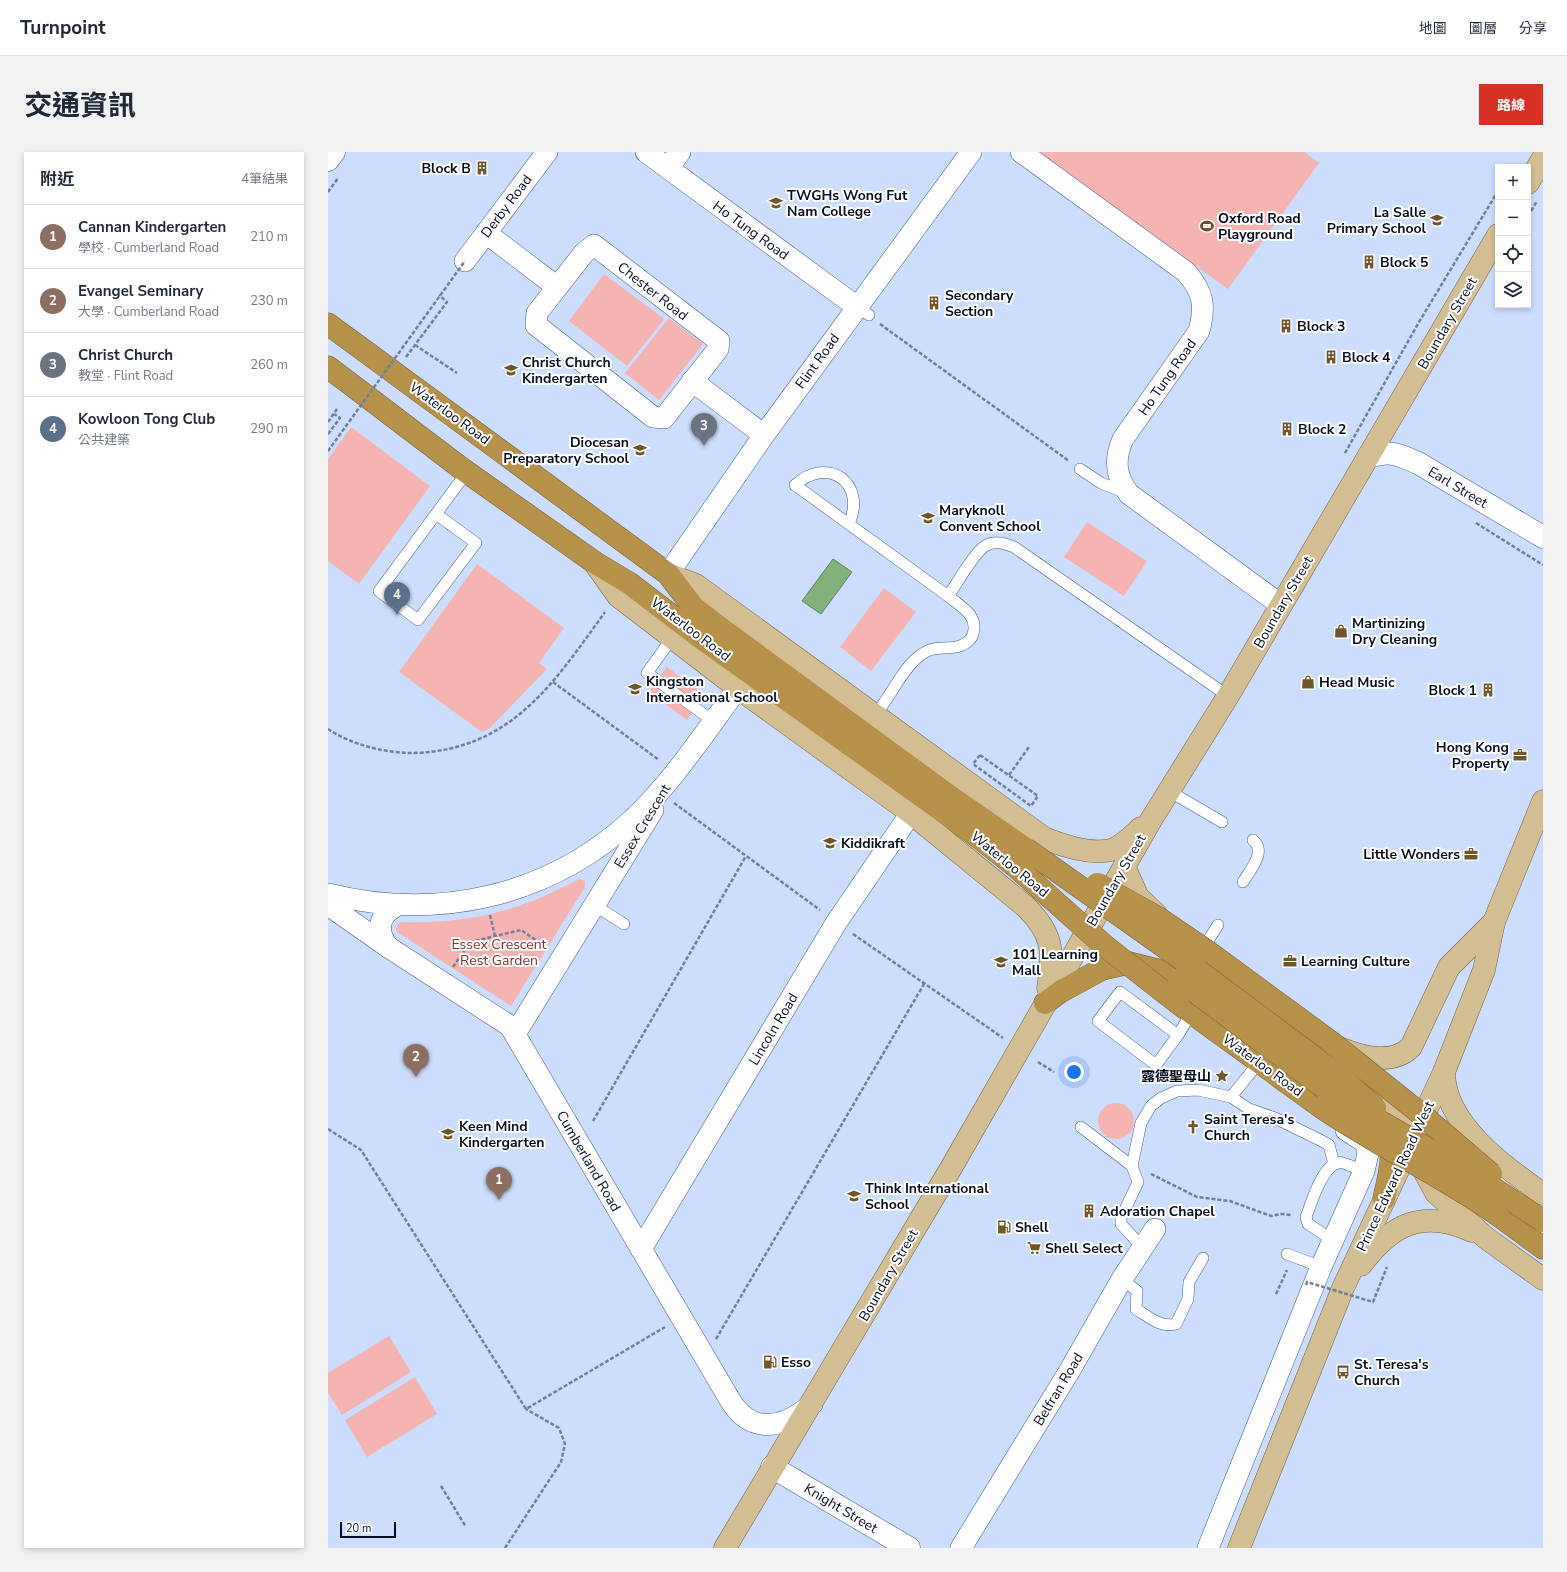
<!DOCTYPE html>
<html lang="zh-TW">
<meta charset="utf-8">
<style>
:root{--surface:#fff;--page:#f2f2f3;--text:#1f2937;--muted:#747a83;--line:#e0e1e3;--accent:#d93025}
body{margin:0;font-family:"Nunito Sans","Noto Sans TC",sans-serif;background:var(--page);color:var(--text)}
.controls{position:absolute;right:12px;top:12px;display:grid;overflow:hidden;border-radius:0px;box-shadow:0 2px 6px #0003}
.controls button{width:36px;height:36px;display:grid;place-items:center;padding:0;border:0;border-bottom:1px solid var(--line);background:var(--surface);color:var(--text);font:20px sans-serif}
.scale{position:absolute;left:12px;bottom:10px;width:56px;box-sizing:border-box;padding-left:4px;border:2px solid #050e20;border-top:0;font-size:11px;line-height:14px;white-space:nowrap;color:#050e20;-webkit-text-stroke:3px #fefefe;paint-order:stroke}
.you{position:absolute;left:746px;top:920px;width:14px;height:14px;margin:-10px;border:3px solid #fff;border-radius:50%;background:#1a73e8;box-shadow:0 0 0 6px #1a73e833}
.badge{display:grid;place-items:center;width:26px;height:26px;border-radius:50%;background:var(--accent);color:#fff;font-size:13px;font-weight:700}
.pin{position:absolute;translate:-50% -33px;filter:drop-shadow(0 1px 2px #0008)}
.pin::after{content:'';position:absolute;top:21px;width:14px;height:12px;background:inherit;clip-path:polygon(0 0,100% 0,50% 100%)}
.list{margin:0;padding:0;list-style:none}
h2{display:flex;justify-content:space-between;align-items:center;height:52px;margin:0;padding:0 16px;font-size:17px}
h2 small{font-size:13px;font-weight:400;color:var(--muted)}
.list li{display:grid;grid-template-columns:26px 1fr auto;gap:12px;align-items:center;box-sizing:border-box;height:64px;padding:0 16px;border-top:1px solid var(--line)}
.list b{display:block;font-size:15px;white-space:nowrap}
.list p{margin:0;font-size:13px;white-space:nowrap;color:var(--muted)}
.list em{font-size:13px;font-style:normal;color:var(--muted)}
.icon{flex:none;width:22px;height:22px;fill:none;stroke:currentColor;stroke-width:2;stroke-linecap:round;stroke-linejoin:round}
.map{position:relative;flex:none;width:1215px;height:1396px;overflow:hidden;border-radius:0px}
header{display:flex;align-items:center;gap:24px;box-sizing:border-box;height:56px;padding:0 20px;background:var(--surface);border-bottom:1px solid var(--line)}
header strong{font-size:19px}
nav{display:flex;gap:22px;margin-inline-start:auto;font-size:14px}
.intro{display:flex;align-items:center;justify-content:space-between;box-sizing:border-box;height:96px;padding:0 24px}
h1{margin:0;font-size:28px}
.button{padding:10px 18px;border-radius:0px;background:var(--accent);color:#fff;font-size:14px;font-weight:700}
main{display:flex;gap:24px;padding:0 24px}
aside{flex:1;background:var(--surface);border-radius:0px;box-shadow:0 2px 6px #0003}
.map>svg:first-child{display:block}
</style>
<header>
<strong>Turnpoint</strong>
<nav><a>地圖</a><a>圖層</a><a>分享</a></nav>
</header>
<div class="intro"><h1>交通資訊</h1><a class="button">路線</a></div>
<main>
<aside>
<h2>附近<small>4筆結果</small></h2>
<ul class="list">
<li><span class="badge" style="background:#8d6e63">1</span><div><b>Cannan Kindergarten</b><p>學校 · Cumberland Road</p></div><em>210 m</em></li>
<li><span class="badge" style="background:#8d6e63">2</span><div><b>Evangel Seminary</b><p>大學 · Cumberland Road</p></div><em>230 m</em></li>
<li><span class="badge" style="background:#6b7280">3</span><div><b>Christ Church</b><p>教堂 · Flint Road</p></div><em>260 m</em></li>
<li><span class="badge" style="background:#5c6f8a">4</span><div><b>Kowloon Tong Club</b><p>公共建築</p></div><em>290 m</em></li>
</ul>
</aside>
<div class="map">
<svg width="1215" height="1396" viewBox="0 0 1215 1396">
<rect width="100%" height="100%" fill="#ccddfd"/>
<g fill="#f5b4b1">
<path d="M 709,0 L 976,0 L 991,11 L 900,137 Z"/>
<path d="M 276,122 L 336,167 L 299,214 L 241,169 Z"/>
<path d="M 341,166 L 375,192 L 331,248 L 297,221 Z"/>
<path d="M 23,275 L 102,334 L 31,432 L 0,409 L 0,307 Z"/>
<path d="M 759,370 L 819,409 L 796,444 L 736,405 Z"/>
<path d="M 149,412 L 236,476 L 211,511 L 219,517 L 162,576 L 154,580 L 71,520 Z"/>
<path d="M 556,436 L 588,460 L 543,519 L 512,495 Z"/>
<path d="M 339,515 L 377,543 L 359,568 L 321,540 Z"/>
<path d="M 251,727 L 257,729 L 257,735 L 183,854 L 69,780 L 68,777 L 70,772 L 73,770 C 140,772 193,759 251,727 Z"/>
<circle cx="788" cy="969" r="18"/>
<path d="M 61,1184 L 83,1220 L 14,1263 L 0,1241 L 0,1221 Z"/>
<path d="M 87,1225 L 109,1262 L 39,1305 L 17,1268 Z"/>
</g>
<path fill="#80b27a" stroke="#5b815f" d="M 505,407 L 524,420 L 493,462 L 474,449 Z"/>
<g fill="none" stroke-linecap="round" stroke-linejoin="round">
<g stroke="#425b88" stroke-width="12">
<g id="lane">
<path d="M 529,155 L 541,163"/>
<path d="M 752,317 L 773,331 L 799,341"/>
<path d="M 108,362 L 148,391 L 90,468 L 51,439 L 139,320"/>
<path d="M 521,372 C 539,331 500,303 467,333 L 620,444 C 632,454 651,463 645,482 C 644,487 638,492 632,494 C 615,499 606,491 589,506 C 574,518 561,547 547,563"/>
<path d="M 620,444 C 629,432 645,402 657,394 C 666,388 677,391 686,395 L 900,544"/>
<path d="M 344,486 L 319,521 L 385,569"/>
<path d="M 841,639 L 894,670"/>
<path d="M 915,730 C 922,718 939,700 925,688"/>
<path d="M 266,753 L 296,772"/>
<path d="M 874,798 L 890,773"/>
<path d="M 792,840 L 850,883 L 828,913 L 770,869 Z"/>
<path d="M 850,883 L 861,865"/>
<path d="M 903,945 L 928,914"/>
<path d="M 753,975 L 804,1014"/>
<path d="M 1005,1088 L 980,1072 L 978,1065 C 983,1052 996,1006 1015,1011 C 1022,1013 1029,1017 1036,1019"/>
<path d="M 815,1096 L 793,1072 L 793,1066 L 810,1030 L 804,1014 L 813,971 L 823,954 L 833,946 L 849,939 L 870,938 L 903,945 L 921,957 L 947,966 L 994,989 L 1001,993 L 1006,1012"/>
<path d="M 959,1102 L 993,1115"/>
<path d="M 794,1127 L 809,1139 L 808,1157 C 821,1165 832,1176 848,1172 L 860,1147 L 861,1130 L 875,1106"/>
</g>
</g>
<g stroke="#425b88" stroke-width="22">
<g id="street">
<path d="M 318,0 L 529,155"/>
<path d="M 693,0 L 858,120 C 875,140 878,153 871,179 L 795,287 C 786,307 787,324 801,342 L 953,453"/>
<path d="M 340,16 L 352,0"/>
<path d="M 158,81 L 229,135"/>
<path d="M 266,93 L 391,189 L 390,197 L 336,266 L 325,265 L 208,173 L 209,161 L 256,101 Z"/>
<path d="M 137,109 L 219,0"/>
<path d="M 364,229 L 436,283"/>
<path d="M 340,422 L 436,283 L 643,0"/>
<path d="M 0,742 C 109,769 220,745 304,668 C 344,631 377,580 410,536"/>
<path d="M 0,753 L 60,795 L 182,874 L 402,1248 C 424,1284 456,1276 484,1252"/>
<path d="M 60,795 C 47,778 51,762 70,753"/>
<path d="M 187,882 L 325,658"/>
<path d="M 313,1097 L 508,771 L 583,661"/>
<path d="M 633,1396 L 742,1218 L 794,1127 L 827,1077"/>
<path d="M 880,1396 L 993,1115 L 1036,1019 L 1040,1001 L 1039,995 L 1035,989 L 1018,978"/>
</g>
</g>
<g stroke="#425b88" stroke-width="23">
<g id="secondary">
<path d="M 0,8 L 6,0"/>
<path d="M 1040,305 C 1063,298 1069,302 1090,311 L 1215,385"/>
<path d="M 444,1315 L 581,1396"/>
</g>
</g>
<g stroke="#78633b" stroke-width="23">
<g id="primary">
<path d="M 1200,31 L 1215,6"/>
<path d="M 266,410 L 290,444 L 410,536 L 583,661 L 698,755 C 725,782 726,799 720,836"/>
<path d="M 340,422 L 368,433 L 716,686 C 736,694 762,703 783,698 C 794,695 805,683 813,676"/>
<path d="M 796,714 L 810,745 L 828,762"/>
<path d="M 1011,896 C 1033,905 1064,914 1083,895 L 1121,815 L 1166,770"/>
<path d="M 1116,920 C 1116,972 1176,1015 1215,1042"/>
<path d="M 1039,925 L 1052,938 L 1061,953 L 1108,1041 L 1158,1086 L 1215,1127"/>
<path d="M 1033,1113 C 1064,1071 1095,1057 1144,1079"/>
<path d="M 397,1396 L 623,1016 L 823,668 L 900,544 L 1170,83"/>
<path d="M 911,1396 L 1015,1136 L 1116,920 L 1156,818 L 1166,770 L 1215,649"/>
</g>
</g>
<g stroke="#78633b" stroke-width="23">
<g id="highway">
<path d="M 0,172 L 340,422 L 365,455 L 387,472 L 617,641 L 698,697"/>
<path d="M 0,215 L 133,316 L 266,410 L 301,431 L 369,483 L 645,681 L 687,714"/>
<path d="M 879,799 L 1003,890"/>
<path d="M 717,851 L 732,840 L 774,817 L 801,811 L 829,818 L 851,828"/>
<path d="M 850,851 L 993,955"/>
<path d="M 1056,1047 C 1060,1026 1068,1003 1060,982"/>
<path d="M 1170,1063 L 1215,1096"/>
</g>
</g>
<g stroke="#727f99" stroke-width="2.5" stroke-dasharray="4 2" stroke-linecap="butt">
<path d="M 0,40 L 10,26"/>
<path d="M 1200,64 L 1209,49"/>
<path d="M 552,172 L 741,309"/>
<path d="M 87,193 L 129,221"/>
<path d="M 78,205 L 119,150 L 111,143"/>
<path d="M 0,270 L 9,257"/>
<path d="M 0,282 L 12,266 L 6,262"/>
<path d="M 1017,301 L 1091,170 L 1170,39"/>
<path d="M 1148,371 L 1215,413"/>
<path d="M 225,530 L 331,608"/>
<path d="M 0,577 C 24,593 57,601 86,601 C 183,598 226,531 277,460"/>
<path d="M 652,603 L 710,644 L 703,654 L 645,612 Z"/>
<path d="M 681,623 L 701,595"/>
<path d="M 346,651 L 492,758"/>
<path d="M 162,763 L 167,784"/>
<path d="M 525,782 L 675,886"/>
<path d="M 125,815 L 142,790 L 193,778 L 218,795"/>
<path d="M 710,910 L 726,920"/>
<path d="M 265,969 L 418,704"/>
<path d="M 0,977 L 33,998 L 198,1257 L 337,1175"/>
<path d="M 823,1022 L 869,1045 L 902,1049 L 943,1064 L 953,1062 L 963,1063"/>
<path d="M 948,1142 L 959,1118"/>
<path d="M 1047,1145 L 1059,1115"/>
<path d="M 388,1187 L 596,832"/>
<path d="M 113,1334 L 138,1375"/>
<path d="M 177,1396 L 233,1310 L 237,1292 L 231,1276 L 198,1257"/>
</g>
<use href="#lane" stroke="#fff" stroke-width="11"/>
<use href="#street" stroke="#fff" stroke-width="21"/>
<use href="#secondary" stroke="#fff" stroke-width="22"/>
<use href="#primary" stroke="#d3bd92" stroke-width="22"/>
<use href="#highway" stroke="#b6914a" stroke-width="22"/>
<g stroke="#78633b" stroke-width="23" stroke-linecap="butt">
<g id="highway-bridge">
<path d="M 698,697 L 872,820 L 1014,926 L 1047,956"/>
<path d="M 687,714 L 777,794 L 850,851"/>
<path d="M 769,732 L 829,765 L 879,799"/>
<path d="M 851,828 L 1006,943 L 1144,1022 L 1215,1069"/>
<path d="M 1003,890 L 1093,962 L 1163,1022"/>
<path d="M 993,955 C 1050,994 1113,1023 1170,1063"/>
</g>
</g>
<g stroke="#727f99" stroke-width="2.5" stroke-dasharray="4 2" stroke-linecap="butt">
<path d="M 0,299 L 137,109"/>
<path d="M 978,1133 L 979,1130 L 1045,1150 L 1047,1145"/>
</g>
<use href="#highway-bridge" stroke="#b6914a" stroke-width="22"/>
</g>
<defs>
<g id="building-bare" transform="scale(1.08)"><path d="M-4-6H4V6H1V3H-1V6H-4ZM-2.5-4.3h1.7v1.8h-1.7ZM.8-4.3h1.7v1.8H.8ZM-2.5-1h1.7V.8h-1.7ZM.8-1h1.7V.8H.8Z" fill="#6e5627" stroke="#fefefe" stroke-width="2.5" paint-order="stroke"/></g>
<g id="school-bare" transform="scale(1.08)"><path d="M0-5L7-2L0 1L-7-2ZM-4 1L0 2.5L4 1V4Q0 6-4 4Z" fill="#6e5627" stroke="#fefefe" stroke-width="2.5" paint-order="stroke"/></g>
<g id="stadium-bare" transform="scale(1.08)"><path d="M0-5a6.5 5 0 1 0 0 10a6.5 5 0 1 0 0-10ZM-3.5-1.8h7v3.6h-7Z" fill="#6e5627" stroke="#fefefe" stroke-width="2.5" paint-order="stroke"/></g>
<g id="shop-bare" transform="scale(1.08)"><path d="M-5-2.5h2.3a2.7 3.5 0 0 1 5.4 0H5L5.5 6h-11ZM-1.5-2.5h3a1.5 2.3 0 0 0-3 0Z" fill="#6e5627" stroke="#fefefe" stroke-width="2.5" paint-order="stroke"/></g>
<g id="office-bare" transform="scale(1.08)"><path d="M-6-3h4V-5.5h4V-3h4V5H-6ZM-1-4.5V-3h2v-1.5ZM-6 0V1H6V0Z" fill="#6e5627" stroke="#fefefe" stroke-width="2.5" paint-order="stroke"/></g>
<g id="sight-bare" transform="scale(1.08)"><path d="M0-6L1.8-2.2L6-1.7L2.9 1.2L3.7 5.4L0 3.3L-3.7 5.4L-2.9 1.2L-6-1.7L-1.8-2.2Z" fill="#6e5627" stroke="#fefefe" stroke-width="2.5" paint-order="stroke"/></g>
<g id="church-bare" transform="scale(1.08)"><path d="M-1.2-6h2.4v3.5h3.3v2.4h-3.3V6h-2.4V-.1h-3.3v-2.4h3.3Z" fill="#6e5627" stroke="#fefefe" stroke-width="2.5" paint-order="stroke"/></g>
<g id="fuel-bare" transform="scale(1.08)"><path d="M-5.5-6h7V0h2V4h1.3V-2.5L3-4.5l.8-.8L6-3V5H2.5V1h-1V6h-7ZM-4.2-4.7v3.2H.2V-4.7Z" fill="#6e5627" stroke="#fefefe" stroke-width="2.5" paint-order="stroke"/></g>
<g id="supermarket-bare" transform="scale(1.08)"><path d="M-6-5.5h2.5l.6 2H6L4.5 2H-2.5L-4.4-4H-6ZM-1.5 3.2a1.3 1.3 0 1 0 .1 0ZM3 3.2a1.3 1.3 0 1 0 .1 0Z" fill="#6e5627" stroke="#fefefe" stroke-width="2.5" paint-order="stroke"/></g>
<g id="bus-bare" transform="scale(1.08)"><path d="M-5-6H5V4H4V6H2V4H-2V6H-4V4H-5ZM-3.5-4V0h7V-4ZM-3.5 1.2v1.5H-2V1.2ZM2 1.2v1.5H3.5V1.2Z" fill="#6e5627" stroke="#fefefe" stroke-width="2.5" paint-order="stroke"/></g>
</defs>
<g fill-rule="evenodd">
<use href="#building-bare" x="154" y="16"/>
<use href="#school-bare" x="448" y="51"/>
<use href="#school-bare" x="1109" y="68"/>
<use href="#stadium-bare" x="879" y="74"/>
<use href="#building-bare" x="1041" y="110"/>
<use href="#building-bare" x="606" y="151"/>
<use href="#building-bare" x="958" y="174"/>
<use href="#building-bare" x="1003" y="205"/>
<use href="#school-bare" x="183" y="218"/>
<use href="#building-bare" x="959" y="277"/>
<use href="#school-bare" x="312" y="298"/>
<use href="#school-bare" x="600" y="366"/>
<use href="#shop-bare" x="1013" y="479"/>
<use href="#shop-bare" x="980" y="530"/>
<use href="#school-bare" x="307" y="537"/>
<use href="#building-bare" x="1160" y="538"/>
<use href="#office-bare" x="1192" y="603"/>
<use href="#school-bare" x="502" y="691"/>
<use href="#office-bare" x="1143" y="702"/>
<use href="#office-bare" x="962" y="809"/>
<use href="#school-bare" x="673" y="810"/>
<use href="#sight-bare" x="894" y="924"/>
<use href="#church-bare" x="865" y="975"/>
<use href="#school-bare" x="120" y="982"/>
<use href="#school-bare" x="526" y="1044"/>
<use href="#building-bare" x="761" y="1059"/>
<use href="#fuel-bare" x="676" y="1075"/>
<use href="#supermarket-bare" x="706" y="1096"/>
<use href="#fuel-bare" x="442" y="1210"/>
<use href="#bus-bare" x="1015" y="1220"/>
</g>
<g text-anchor="middle" stroke-width="4" stroke-linejoin="round" paint-order="stroke">
<g font-size="14" font-weight="bold" fill="#050e20" stroke="#fefefe" text-anchor="start">
<text x="143" y="21" text-anchor="end">Block B</text>
<text x="459" y="48">TWGHs Wong Fut<tspan x="459" dy="16">Nam College</tspan></text>
<text x="1098" y="65" text-anchor="end">La Salle<tspan x="1098" dy="16">Primary School</tspan></text>
<text x="890" y="71">Oxford Road<tspan x="890" dy="16">Playground</tspan></text>
<text x="1052" y="115">Block 5</text>
<text x="617" y="148">Secondary<tspan x="617" dy="16">Section</tspan></text>
<text x="969" y="179">Block 3</text>
<text x="1014" y="210">Block 4</text>
<text x="194" y="215">Christ Church<tspan x="194" dy="16">Kindergarten</tspan></text>
<text x="970" y="282">Block 2</text>
<text x="301" y="295" text-anchor="end">Diocesan<tspan x="301" dy="16">Preparatory School</tspan></text>
<text x="611" y="363">Maryknoll<tspan x="611" dy="16">Convent School</tspan></text>
<text x="1024" y="476">Martinizing<tspan x="1024" dy="16">Dry Cleaning</tspan></text>
<text x="318" y="534">Kingston<tspan x="318" dy="16">International School</tspan></text>
<text x="991" y="535">Head Music</text>
<text x="1149" y="543" text-anchor="end">Block 1</text>
<text x="1181" y="600" text-anchor="end">Hong Kong<tspan x="1181" dy="16">Property</tspan></text>
<text x="513" y="696">Kiddikraft</text>
<text x="1132" y="707" text-anchor="end">Little Wonders</text>
<text x="684" y="807">101 Learning<tspan x="684" dy="16">Mall</tspan></text>
<text x="973" y="814">Learning Culture</text>
<text x="883" y="929" text-anchor="end">露德聖母山</text>
<text x="876" y="972">Saint Teresa's<tspan x="876" dy="16">Church</tspan></text>
<text x="131" y="979">Keen Mind<tspan x="131" dy="16">Kindergarten</tspan></text>
<text x="537" y="1041">Think International<tspan x="537" dy="16">School</tspan></text>
<text x="772" y="1064">Adoration Chapel</text>
<text x="687" y="1080">Shell</text>
<text x="717" y="1101">Shell Select</text>
<text x="453" y="1215">Esso</text>
<text x="1026" y="1217">St. Teresa's<tspan x="1026" dy="16">Church</tspan></text>
</g>
<g font-size="14" fill="#050e20" stroke="#fefefe">
<text transform="translate(178 54) rotate(-53)" y="5">Derby Road</text>
<text transform="translate(423 78) rotate(36)" y="5">Ho Tung Road</text>
<text transform="translate(325 139) rotate(38)" y="5">Chester Road</text>
<text transform="translate(1119 171) rotate(-60)" y="5">Boundary Street</text>
<text transform="translate(489 209) rotate(-54)" y="5">Flint Road</text>
<text transform="translate(839 225) rotate(-55)" y="5">Ho Tung Road</text>
<text transform="translate(122 261) rotate(36)" y="5">Waterloo Road</text>
<text transform="translate(1130 335) rotate(31)" y="5">Earl Street</text>
<text transform="translate(955 450) rotate(-60)" y="5">Boundary Street</text>
<text transform="translate(363 477) rotate(37)" y="5">Waterloo Road</text>
<text transform="translate(314 674) rotate(-59)" y="5">Essex Crescent</text>
<text transform="translate(682 712) rotate(39)" y="5">Waterloo Road</text>
<text transform="translate(788 728) rotate(-60)" y="5">Boundary Street</text>
<text transform="translate(445 877) rotate(-59)" y="5">Lincoln Road</text>
<text transform="translate(935 913) rotate(36)" y="5">Waterloo Road</text>
<text transform="translate(261 1009) rotate(60)" y="5">Cumberland Road</text>
<text transform="translate(1067 1024) rotate(-65)" y="5">Prince Edward Road West</text>
<text transform="translate(560 1123) rotate(-60)" y="5">Boundary Street</text>
<text transform="translate(730 1237) rotate(-59)" y="5">Belfran Road</text>
<text transform="translate(513 1356) rotate(31)" y="5">Knight Street</text>
</g>
<g font-size="14" fill="#8b2e31" stroke="#fefefe">
<text x="171" y="797">Essex Crescent<tspan x="171" dy="16">Rest Garden</tspan></text>
</g>
</g>
</svg>
<div class="controls">
<button>+</button>
<button>−</button>
<button><svg class="icon" aria-label="locate" viewBox="0 0 24 24"><circle cx="12" cy="12" r="6"/><path d="M12 2v4M12 18v4M2 12h4M18 12h4"/></svg></button>
<button><svg class="icon" aria-label="layers" viewBox="0 0 24 24"><path d="M12 4l9 5-9 5-9-5zM3 14l9 5 9-5"/></svg></button>
</div>
<div class="scale">20 m</div>
<div class="you"></div>
<div class="pin badge" style="left:171px;top:1048px;background:#8d6e63">1</div>
<div class="pin badge" style="left:88px;top:925px;background:#8d6e63">2</div>
<div class="pin badge" style="left:376px;top:294px;background:#6b7280">3</div>
<div class="pin badge" style="left:69px;top:463px;background:#5c6f8a">4</div>
</div>
</main>
